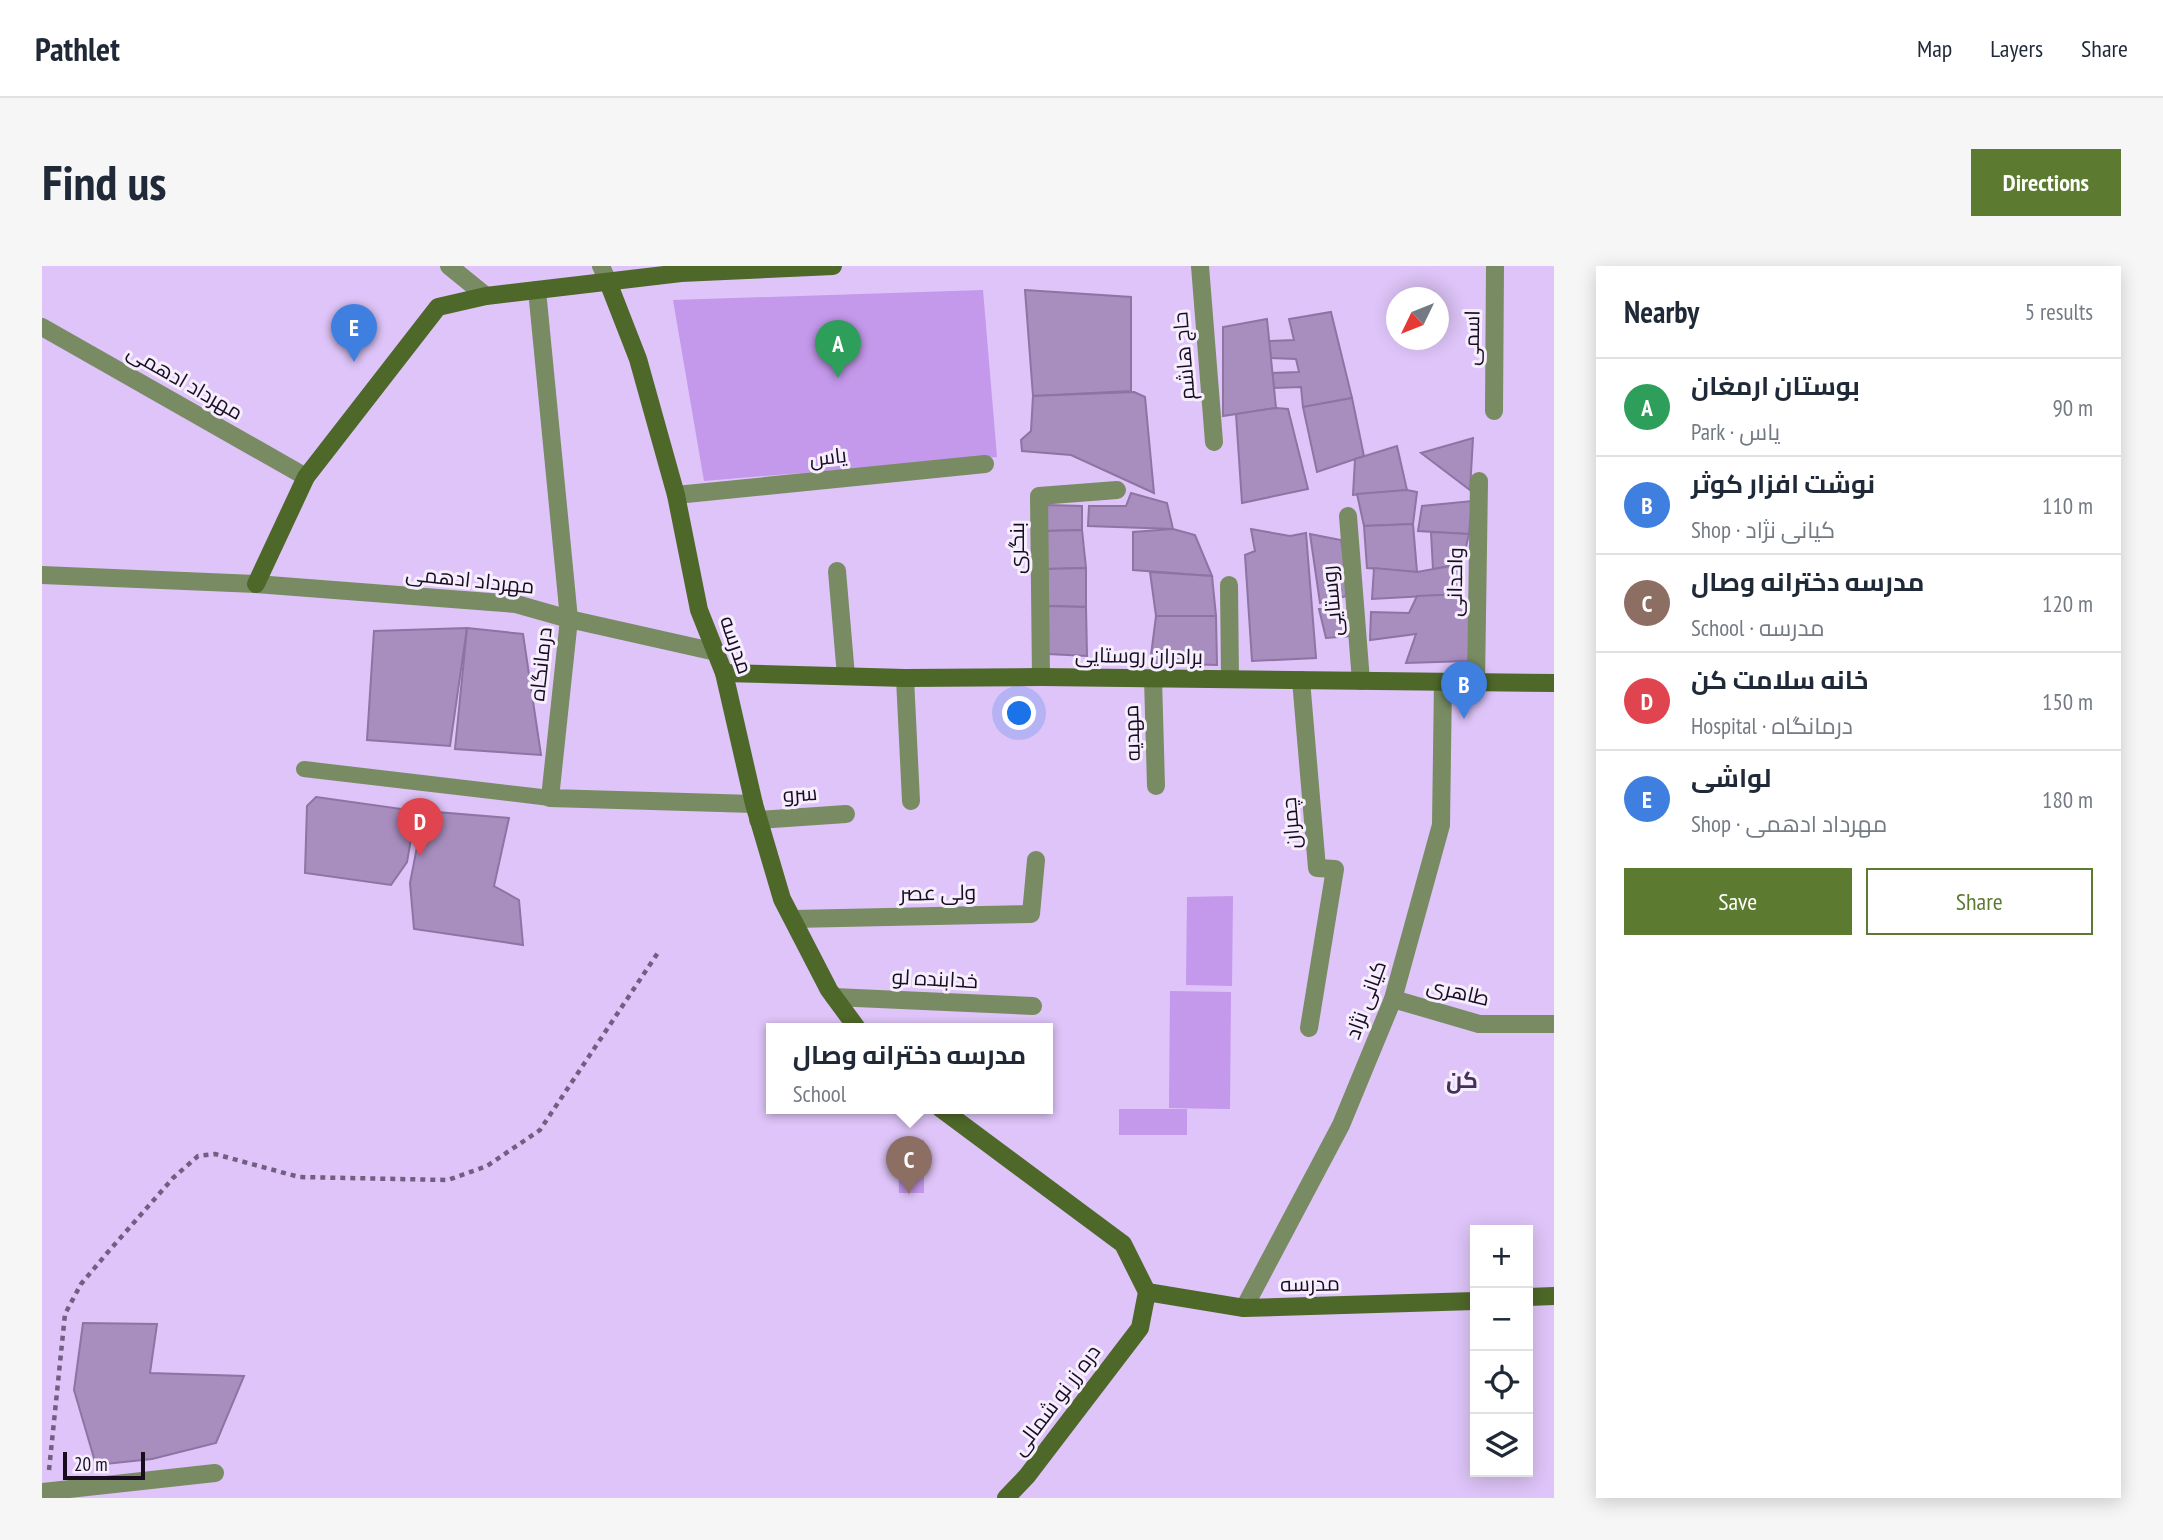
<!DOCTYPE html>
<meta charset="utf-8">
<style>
:root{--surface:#fff;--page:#f6f6f7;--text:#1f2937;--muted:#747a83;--line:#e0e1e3;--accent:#5c7a30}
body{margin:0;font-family:"PT Sans Narrow",Cairo,sans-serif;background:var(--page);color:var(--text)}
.controls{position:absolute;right:21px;bottom:21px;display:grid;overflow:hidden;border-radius:0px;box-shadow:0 4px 18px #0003}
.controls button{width:63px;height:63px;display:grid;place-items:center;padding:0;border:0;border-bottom:2px solid var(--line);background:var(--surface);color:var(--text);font:35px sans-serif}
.compass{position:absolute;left:1344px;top:21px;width:63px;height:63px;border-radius:50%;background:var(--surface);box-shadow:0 4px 18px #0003;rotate:227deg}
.scale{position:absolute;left:21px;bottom:18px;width:82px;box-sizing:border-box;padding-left:7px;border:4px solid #170d1f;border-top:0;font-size:19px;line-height:24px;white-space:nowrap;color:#170d1f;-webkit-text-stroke:5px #f6eefe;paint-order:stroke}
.you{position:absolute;left:978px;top:448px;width:24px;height:24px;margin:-18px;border:5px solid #fff;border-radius:50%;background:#1a73e8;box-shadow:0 0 0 10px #1a73e833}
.badge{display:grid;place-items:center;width:46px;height:46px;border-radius:50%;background:var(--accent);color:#fff;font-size:23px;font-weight:700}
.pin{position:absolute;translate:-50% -58px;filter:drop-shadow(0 2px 4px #0008)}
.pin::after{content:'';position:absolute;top:37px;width:24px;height:21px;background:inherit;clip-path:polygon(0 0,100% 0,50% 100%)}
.popup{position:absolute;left:724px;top:757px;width:287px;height:91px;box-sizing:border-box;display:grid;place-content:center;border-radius:0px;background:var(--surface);filter:drop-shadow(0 2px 5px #0005);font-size:23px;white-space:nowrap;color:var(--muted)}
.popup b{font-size:26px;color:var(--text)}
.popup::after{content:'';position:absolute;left:50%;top:100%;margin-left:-14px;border:14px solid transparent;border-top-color:var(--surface)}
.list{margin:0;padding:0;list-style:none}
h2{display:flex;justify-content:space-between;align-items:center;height:91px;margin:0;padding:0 28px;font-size:30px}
h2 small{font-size:23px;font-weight:400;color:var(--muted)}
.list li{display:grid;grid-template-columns:46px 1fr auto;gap:21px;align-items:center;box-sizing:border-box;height:98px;padding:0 28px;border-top:2px solid var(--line)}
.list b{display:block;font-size:26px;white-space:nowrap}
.list p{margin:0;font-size:23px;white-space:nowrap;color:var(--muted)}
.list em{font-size:23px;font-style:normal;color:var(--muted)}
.actions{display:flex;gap:14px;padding:21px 28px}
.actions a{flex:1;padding:16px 0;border:2px solid var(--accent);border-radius:0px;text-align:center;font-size:24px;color:var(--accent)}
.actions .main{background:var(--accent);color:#fff}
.icon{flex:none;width:38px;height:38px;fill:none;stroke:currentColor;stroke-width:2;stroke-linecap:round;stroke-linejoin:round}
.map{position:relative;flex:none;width:1512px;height:1232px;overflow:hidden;border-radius:0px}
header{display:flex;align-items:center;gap:42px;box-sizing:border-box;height:98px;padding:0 35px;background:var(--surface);border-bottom:2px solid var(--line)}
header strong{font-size:33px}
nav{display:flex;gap:38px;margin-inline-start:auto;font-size:24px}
.intro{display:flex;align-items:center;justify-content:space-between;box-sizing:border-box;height:168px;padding:0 42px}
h1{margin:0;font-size:49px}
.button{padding:18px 32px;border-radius:0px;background:var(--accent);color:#fff;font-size:24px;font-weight:700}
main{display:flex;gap:42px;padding:0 42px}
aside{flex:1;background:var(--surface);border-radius:0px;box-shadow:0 4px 18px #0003}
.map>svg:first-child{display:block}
</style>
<header>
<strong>Pathlet</strong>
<nav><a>Map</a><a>Layers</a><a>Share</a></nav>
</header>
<div class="intro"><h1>Find us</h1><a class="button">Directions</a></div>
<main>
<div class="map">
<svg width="1512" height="1232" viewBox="0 0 1512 1232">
<rect width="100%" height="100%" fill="#dec4f8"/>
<g fill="#c498eb">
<path d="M 941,24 L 955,191 L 662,215 L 631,34 Z"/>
<path d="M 1191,630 L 1190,720 L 1144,719 L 1145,631 Z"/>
<path d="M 1128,725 L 1189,726 L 1188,843 L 1127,842 Z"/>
<rect x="1077" y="843" width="68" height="26"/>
<path d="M 882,874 L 882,927 L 857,927 L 856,875 Z"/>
</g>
<g fill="#a78ebf" stroke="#8d74a3" stroke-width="2">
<path d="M 983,24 L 1089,31 L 1089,125 L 991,130 Z"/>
<path d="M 1289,46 L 1310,132 L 1261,141 L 1259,121 L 1232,122 L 1230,107 L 1257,106 L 1254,93 L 1229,92 L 1227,75 L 1252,74 L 1247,53 Z"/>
<path d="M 1225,53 L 1234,142 L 1181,150 L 1181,61 Z"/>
<path d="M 1092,126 L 1103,131 L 1112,227 L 1029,189 L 980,185 L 979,174 L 989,165 L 991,130 Z"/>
<path d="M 1310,132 L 1322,190 L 1275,206 L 1261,141 Z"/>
<path d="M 1234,142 L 1246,143 L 1266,223 L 1200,237 L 1194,148 Z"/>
<path d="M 1431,172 L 1428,224 L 1379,187 Z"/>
<path d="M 1355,180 L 1365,224 L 1311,229 L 1313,193 Z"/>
<path d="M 1365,224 L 1375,226 L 1371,258 L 1322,260 L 1315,228 Z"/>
<path d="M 1089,227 L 1125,237 L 1131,263 L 1046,260 L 1047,240 L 1084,240 Z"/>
<path d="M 1430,235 L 1427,268 L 1376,265 L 1380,240 Z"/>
<path d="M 1005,239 L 1040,240 L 1040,264 L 1004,265 Z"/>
<path d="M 1371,258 L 1375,306 L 1325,302 L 1322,260 Z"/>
<path d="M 1131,263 L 1153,269 L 1170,310 L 1091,304 L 1091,266 Z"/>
<path d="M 1209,263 L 1248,270 L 1264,267 L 1274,392 L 1210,395 L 1203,289 L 1213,285 Z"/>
<path d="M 1040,264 L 1044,302 L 1004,303 L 1004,265 Z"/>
<path d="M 1389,266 L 1427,268 L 1420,298 L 1391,303 Z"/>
<path d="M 1268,268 L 1299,274 L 1308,329 L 1278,337 Z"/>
<path d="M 1420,298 L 1420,328 L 1330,333 L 1332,302 L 1375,306 Z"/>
<path d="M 1044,302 L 1044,341 L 1003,340 L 1004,303 Z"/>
<path d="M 1108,306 L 1170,310 L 1174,350 L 1114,350 Z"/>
<path d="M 1420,328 L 1431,360 L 1426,395 L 1364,397 L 1374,368 L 1328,374 L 1329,346 L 1367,347 L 1375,330 Z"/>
<path d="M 1003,340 L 1044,341 L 1045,390 L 1006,388 Z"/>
<path d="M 1277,343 L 1310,344 L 1310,370 L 1284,372 Z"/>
<path d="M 1114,350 L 1174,350 L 1175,399 L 1108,397 Z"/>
<path d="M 425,362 L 408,480 L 325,474 L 332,365 Z"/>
<path d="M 425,362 L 481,368 L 499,489 L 413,483 Z"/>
<path d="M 274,531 L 374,545 L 365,596 L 349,619 L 263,607 L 265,540 Z"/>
<path d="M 382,545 L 467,552 L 452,620 L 477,634 L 481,679 L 372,663 L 368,617 Z"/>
<path d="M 41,1057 L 115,1058 L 108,1107 L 202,1110 L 174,1177 L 110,1193 L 54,1199 L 32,1124 Z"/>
</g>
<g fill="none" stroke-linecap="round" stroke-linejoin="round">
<path stroke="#715f81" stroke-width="4.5" stroke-dasharray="5 5" stroke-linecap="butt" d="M 7,1204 L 23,1048 L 39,1018 L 66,986 L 131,912 L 156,890 L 173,888 L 257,911 L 406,914 L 445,900 L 498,864 L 617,685"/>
<path stroke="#788b62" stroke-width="16" d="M 262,503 L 508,532"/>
<g stroke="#788b62" stroke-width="18">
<path d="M 407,0 L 444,30"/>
<path d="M 559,0 L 566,16"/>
<path d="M 1158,0 L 1172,176"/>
<path d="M 495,24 L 527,353 L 508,532 L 712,538"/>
<path d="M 0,61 L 264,211"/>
<path d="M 1452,145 L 1453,0"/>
<path d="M 634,229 L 943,198"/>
<path d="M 1306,250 L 1319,415"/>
<path d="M 795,305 L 804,410"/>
<path d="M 0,309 L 214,318 L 474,338 L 527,353 L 674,386"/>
<path d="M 1187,319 L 1188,413"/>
<path d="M 999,411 L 997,230 L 1075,224"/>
<path d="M 863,412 L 869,535"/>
<path d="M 1111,412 L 1114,520"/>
<path d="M 1259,414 L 1275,602 L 1293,603 L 1267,762"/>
<path d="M 1434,416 L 1437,215"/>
<path d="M 716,554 L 804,548"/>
<path d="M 751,653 L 989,648 L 994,594"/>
<path d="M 792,731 L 991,740"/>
<path d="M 1351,733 L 1437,758 L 1512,758"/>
<path d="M 1202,1042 L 1299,859 L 1351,733 L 1399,559 L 1401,416"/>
<path d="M 0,1226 L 173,1207"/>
</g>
<g stroke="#4e6829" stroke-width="18">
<path d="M 566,16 L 596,93 L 634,229 L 657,344 L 682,407 L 712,538 L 740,633 L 787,724 L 815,762"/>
<path d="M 214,318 L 264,211 L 396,41 L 444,30 L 639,7 L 791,0"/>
<path d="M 682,407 L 863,412 L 999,411 L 1512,417"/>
<path d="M 898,842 L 1081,978 L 1105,1026 L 1098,1062 L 985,1210 L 964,1232"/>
<path d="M 1105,1026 L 1202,1042 L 1433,1035"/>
<path d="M 1486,1031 L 1512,1030"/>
</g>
</g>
<g text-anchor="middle" stroke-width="6" stroke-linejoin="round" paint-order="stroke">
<g font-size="21" fill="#170d1f" stroke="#f6eefe">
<text transform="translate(1430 72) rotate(-89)" y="7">اسمی</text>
<text transform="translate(1142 90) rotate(-95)" y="7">حاج هاشم</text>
<text transform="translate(143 116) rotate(30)" y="7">مهرداد ادهمى</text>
<text transform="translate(786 191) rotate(-6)" y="7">یاس</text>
<text transform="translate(975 282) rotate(-90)" y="7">بنگری</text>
<text transform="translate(428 314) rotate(6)" y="7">مهرداد ادهمی</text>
<text transform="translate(1413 316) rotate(-89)" y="7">واحدانی</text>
<text transform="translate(1290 335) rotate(-95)" y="7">روستایی</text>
<text transform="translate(694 379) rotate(71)" y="7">مدرسه</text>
<text transform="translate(1097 390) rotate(1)" y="7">برادران روستایی</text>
<text transform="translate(499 398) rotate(-84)" y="7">درمانگاه</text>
<text transform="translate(1090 467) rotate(-92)" y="7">مهدیه</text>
<text transform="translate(758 528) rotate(-4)" y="7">سرو</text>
<text transform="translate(1249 557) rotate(-95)" y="7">چمران</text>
<text transform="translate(896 627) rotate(-1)" y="7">ولی عصر</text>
<text transform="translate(893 713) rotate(3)" y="7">خدابنده لو</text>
<text transform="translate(1416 726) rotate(13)" y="7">طاهری</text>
<text transform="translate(1324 734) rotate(-70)" y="7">کیانی نژاد</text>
<text transform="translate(1268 1018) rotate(-1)" y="7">مدرسه</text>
<text transform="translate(1014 1134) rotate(-53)" y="7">دره زر نو شمالی</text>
</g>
<g font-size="23" font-weight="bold" fill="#462f59" stroke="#f6eefe">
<text x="1420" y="822">کن</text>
</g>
</g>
</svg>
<div class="controls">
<button>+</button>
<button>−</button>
<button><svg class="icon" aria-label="locate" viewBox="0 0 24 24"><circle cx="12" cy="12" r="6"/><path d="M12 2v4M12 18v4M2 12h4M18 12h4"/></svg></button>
<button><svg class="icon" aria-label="layers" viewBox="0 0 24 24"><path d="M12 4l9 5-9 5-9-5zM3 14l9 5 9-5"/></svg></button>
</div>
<svg class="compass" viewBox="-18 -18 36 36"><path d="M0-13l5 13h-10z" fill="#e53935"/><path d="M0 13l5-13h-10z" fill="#747a83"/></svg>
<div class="scale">20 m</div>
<div class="you"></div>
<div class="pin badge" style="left:796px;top:112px;background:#2e9e5b">A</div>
<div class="pin badge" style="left:1422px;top:453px;background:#3f7fe0">B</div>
<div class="pin badge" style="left:867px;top:928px;background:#8d6e63">C</div>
<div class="popup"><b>مدرسه دخترانه وصال</b>School</div>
<div class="pin badge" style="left:378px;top:590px;background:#e0444e">D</div>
<div class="pin badge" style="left:312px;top:96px;background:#3f7fe0">E</div>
</div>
<aside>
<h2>Nearby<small>5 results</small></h2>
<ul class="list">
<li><span class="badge" style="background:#2e9e5b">A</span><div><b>بوستان ارمغان</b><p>Park · یاس</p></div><em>90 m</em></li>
<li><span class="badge" style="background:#3f7fe0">B</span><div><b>نوشت افزار کوثر</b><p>Shop · کیانی نژاد</p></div><em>110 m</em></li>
<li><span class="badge" style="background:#8d6e63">C</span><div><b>مدرسه دخترانه وصال</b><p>School · مدرسه</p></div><em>120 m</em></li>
<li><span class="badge" style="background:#e0444e">D</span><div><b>خانه سلامت کن</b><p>Hospital · درمانگاه</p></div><em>150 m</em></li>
<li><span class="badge" style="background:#3f7fe0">E</span><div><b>لواشی</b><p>Shop · مهرداد ادهمی</p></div><em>180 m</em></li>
</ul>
<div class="actions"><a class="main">Save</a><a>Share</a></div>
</aside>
</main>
